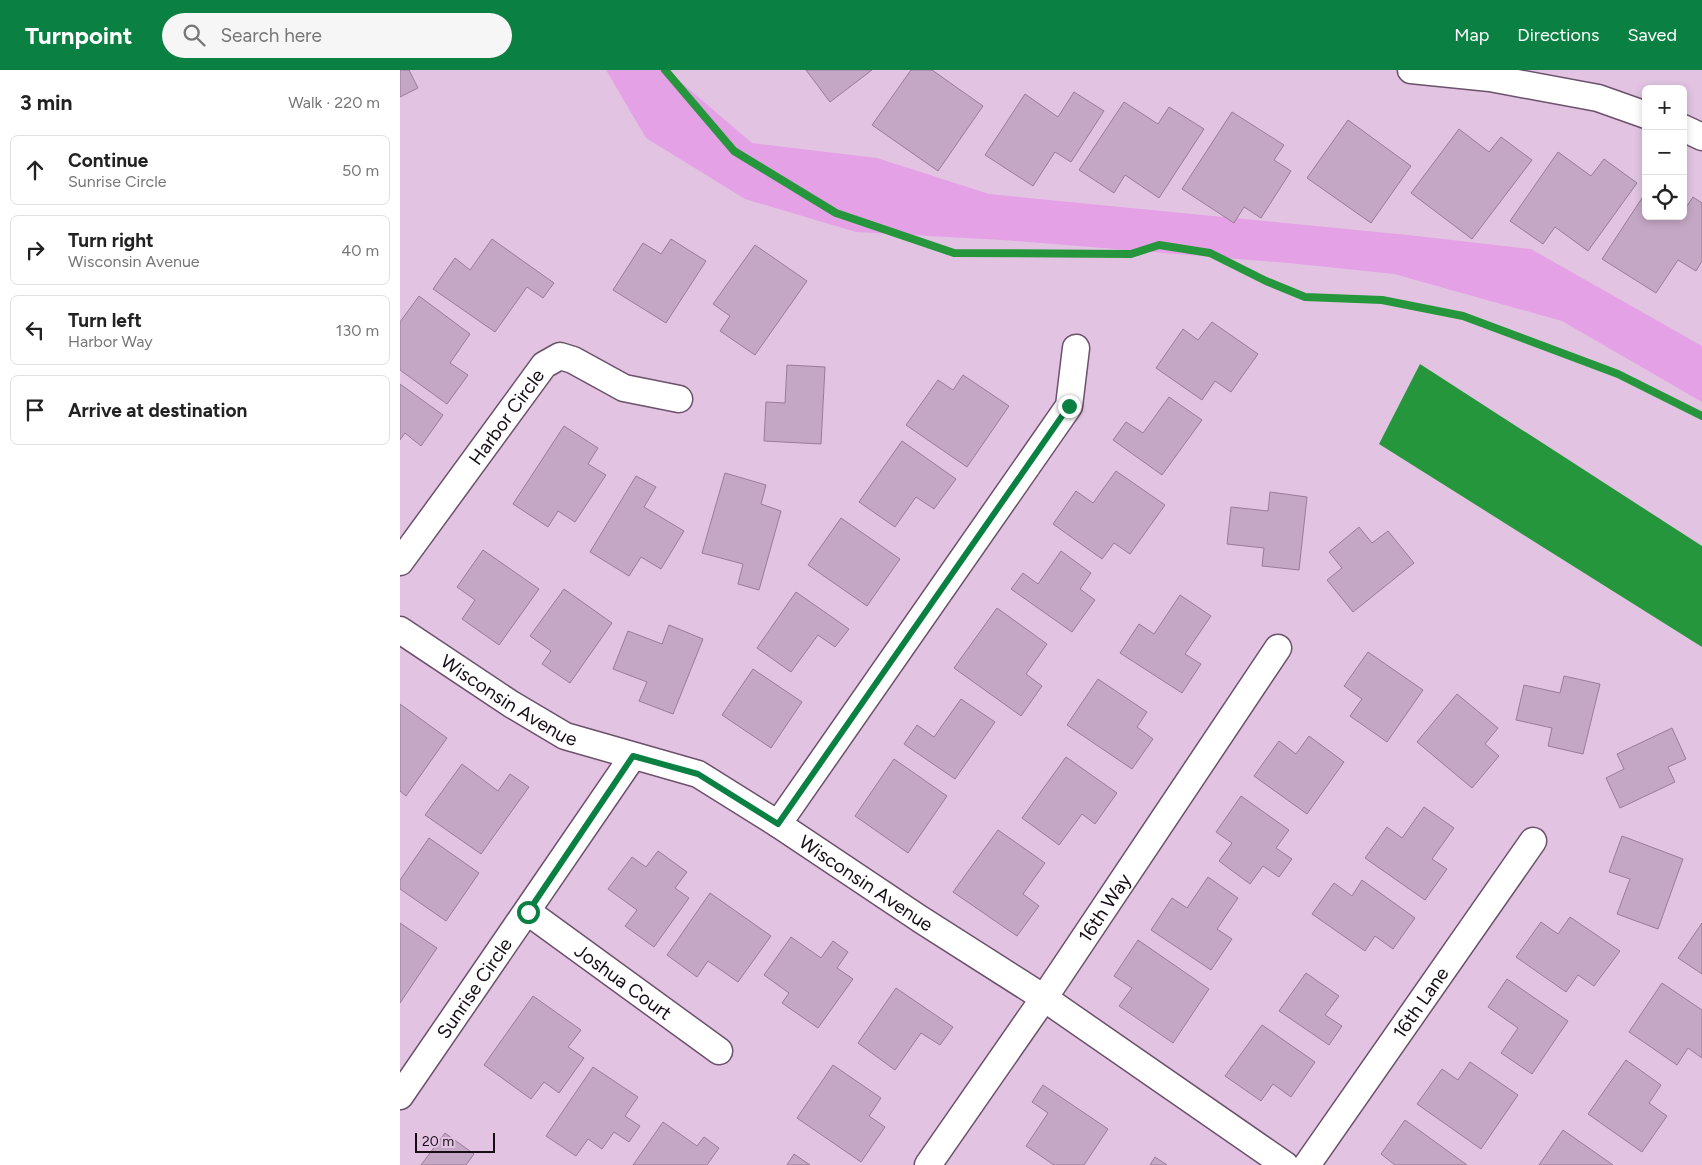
<!DOCTYPE html>
<meta charset="utf-8">
<style>
:root{--surface:#fff;--page:#f6f6f6;--text:#222;--muted:#767676;--line:#e0e0e0;--accent:#0b8043}
body{margin:0;font-family:Figtree,sans-serif;background:var(--page);color:var(--text)}
.controls{position:absolute;right:15px;top:15px;display:grid;overflow:hidden;border-radius:8px;box-shadow:0 2px 8px #0003}
.controls button{width:45px;height:45px;display:grid;place-items:center;padding:0;border:0;border-bottom:1px solid var(--line);background:var(--surface);color:var(--text);font:25px sans-serif}
.scale{position:absolute;left:15px;bottom:12px;width:80px;box-sizing:border-box;padding-left:5px;border:2px solid #170d17;border-top:0;font-size:14px;line-height:18px;white-space:nowrap;color:#170d17;-webkit-text-stroke:4px #e2c4e2;paint-order:stroke}
.stop{position:absolute;width:15px;height:15px;margin:-11px;border:4px solid #0b8043;border-radius:50%;background:#fff}
.stop.end{background:#0b8043;border-color:#fff;box-shadow:0 1px 5px #0008}
.list{margin:0;padding:0;list-style:none}
h2{display:flex;justify-content:space-between;align-items:center;height:65px;margin:0;padding:0 20px;font-size:21px}
h2 small{font-size:16px;font-weight:400;color:var(--muted)}
.list li{display:grid;grid-template-columns:32px 1fr auto;gap:15px;align-items:center;box-sizing:border-box;height:70px;margin:0 10px 10px;padding:0 10px;border:1px solid var(--line);border-radius:8px}
.list b{display:block;font-size:19px;white-space:nowrap}
.list p{margin:0;font-size:16px;white-space:nowrap;color:var(--muted)}
.list em{font-size:16px;font-style:normal;color:var(--muted)}
.icon{flex:none;width:28px;height:28px;fill:none;stroke:currentColor;stroke-width:2;stroke-linecap:round;stroke-linejoin:round}
.map{position:relative;flex:none;width:1302px;height:1095px;overflow:hidden}
header{display:flex;align-items:center;gap:30px;box-sizing:border-box;height:70px;padding:0 25px;background:var(--accent);color:#fff}
header strong{font-size:24px}
nav{display:flex;gap:28px;margin-inline-start:auto;font-size:18px}
.search{width:350px;height:45px;background:var(--page);display:flex;align-items:center;gap:12px;box-sizing:border-box;padding:0 18px;border-radius:28px;color:var(--muted);font-size:19px}
main{display:flex}
aside{flex:1;background:var(--surface)}
.map>svg:first-child{display:block}
</style>
<header>
<strong>Turnpoint</strong>
<div class="search"><svg class="icon" aria-label="search" viewBox="0 0 24 24"><circle cx="10" cy="10" r="6"/><path d="M15 15l6 6"/></svg>Search here</div>
<nav><a>Map</a><a>Directions</a><a>Saved</a></nav>
</header>
<main>
<aside>
<h2>3 min<small>Walk · 220 m</small></h2>
<ul class="list">
<li><svg class="icon" aria-label="ahead" viewBox="0 0 24 24"><path d="M12 20V5M6 11l6-6 6 6"/></svg><div><b>Continue</b><p>Sunrise Circle</p></div><em>50 m</em></li>
<li><svg class="icon" aria-label="right" viewBox="0 0 24 24"><path d="M7 20v-9h11M14 6l5 5-5 5"/></svg><div><b>Turn right</b><p>Wisconsin Avenue</p></div><em>40 m</em></li>
<li><svg class="icon" aria-label="left" viewBox="0 0 24 24"><path d="M17 20v-9H6M10 6l-5 5 5 5"/></svg><div><b>Turn left</b><p>Harbor Way</p></div><em>130 m</em></li>
<li><svg class="icon" aria-label="arrive" viewBox="0 0 24 24"><path d="M6 21V4h12l-3 4 3 4H6"/></svg><div><b>Arrive at destination</b></div></li>
</ul>
</aside>
<div class="map">
<svg width="1302" height="1095" viewBox="0 0 1302 1095">
<rect width="100%" height="100%" fill="#e2c4e2"/>
<path fill="#e4a1e5" d="M 206,0 L 265,0 L 283,14 L 352,73 L 477,88 L 589,124 L 1008,165 L 1131,179 L 1302,276 L 1302,332 L 1162,251 L 994,204 L 889,193 L 603,170 L 456,162 L 345,129 L 246,68 Z"/>
<path fill="#26963c" d="M 1020,294 L 1302,476 L 1302,577 L 979,374 Z"/>
<g fill="none" stroke-linecap="round" stroke-linejoin="round">
<path stroke="#26963c" stroke-width="8" d="M 265,0 L 334,81 L 436,143 L 554,183 L 731,184 L 759,175 L 810,183 L 866,211 L 905,227 L 982,230 L 1063,246 L 1218,304 L 1302,346"/>
</g>
<g fill="#c4a7c4" stroke="#987c98">
<path d="M 0,0 L 9,0 L 18,18 L 0,27 Z"/>
<path d="M 406,0 L 472,0 L 430,32 Z"/>
<path d="M 511,0 L 532,0 L 583,36 L 538,101 L 472,55 Z"/>
<path d="M 674,22 L 704,41 L 671,92 L 655,82 L 633,116 L 585,85 L 625,24 L 658,47 Z"/>
<path d="M 724,32 L 758,54 L 769,37 L 804,59 L 759,128 L 725,105 L 714,123 L 679,100 Z"/>
<path d="M 832,42 L 884,75 L 874,90 L 891,101 L 861,148 L 844,137 L 834,153 L 782,119 Z"/>
<path d="M 948,50 L 1011,96 L 971,153 L 907,108 Z"/>
<path d="M 1059,59 L 1089,82 L 1101,67 L 1132,90 L 1072,169 L 1011,123 Z"/>
<path d="M 1158,82 L 1191,106 L 1204,89 L 1237,113 L 1188,181 L 1155,157 L 1143,174 L 1110,151 Z"/>
<path d="M 1246,122 L 1246,146 L 1283,146 L 1283,142 L 1293,127 L 1302,133 L 1302,191 L 1296,201 L 1278,190 L 1256,223 L 1202,189 Z"/>
<path d="M 92,169 L 154,213 L 143,228 L 127,217 L 95,262 L 33,219 L 55,188 L 70,200 Z"/>
<path d="M 271,169 L 306,191 L 266,253 L 213,220 L 243,173 L 261,184 Z"/>
<path d="M 355,175 L 407,211 L 355,285 L 320,261 L 330,246 L 313,234 Z"/>
<path d="M 19,226 L 70,264 L 50,293 L 68,305 L 47,334 L 0,300 L 0,252 Z"/>
<path d="M 812,252 L 858,284 L 831,322 L 815,311 L 802,330 L 756,298 L 783,259 L 798,270 Z"/>
<path d="M 387,295 L 425,297 L 421,374 L 364,371 L 366,332 L 385,333 Z"/>
<path d="M 563,305 L 609,336 L 567,397 L 506,355 L 538,310 L 553,320 Z"/>
<path d="M 0,314 L 43,345 L 21,376 L 5,363 L 0,370 Z"/>
<path d="M 769,327 L 802,350 L 762,405 L 713,370 L 726,352 L 743,363 Z"/>
<path d="M 164,356 L 198,378 L 188,394 L 206,405 L 175,452 L 158,441 L 148,457 L 113,434 Z"/>
<path d="M 502,371 L 556,409 L 534,439 L 516,427 L 495,457 L 459,432 Z"/>
<path d="M 716,401 L 765,435 L 730,484 L 714,473 L 702,489 L 653,454 L 676,421 L 693,433 Z"/>
<path d="M 325,403 L 366,415 L 361,434 L 381,441 L 359,520 L 338,514 L 343,494 L 302,483 Z"/>
<path d="M 236,406 L 256,417 L 244,437 L 284,461 L 261,499 L 241,487 L 229,506 L 190,482 Z"/>
<path d="M 870,422 L 907,427 L 899,500 L 862,496 L 864,478 L 827,474 L 831,437 L 868,441 Z"/>
<path d="M 441,448 L 500,489 L 467,536 L 408,495 Z"/>
<path d="M 959,457 L 972,473 L 988,461 L 1014,493 L 953,542 L 927,510 L 942,498 L 929,482 Z"/>
<path d="M 83,480 L 139,519 L 99,575 L 62,549 L 75,530 L 57,517 Z"/>
<path d="M 661,481 L 691,503 L 680,519 L 695,530 L 672,562 L 611,519 L 623,503 L 638,514 Z"/>
<path d="M 164,519 L 212,553 L 170,613 L 142,594 L 151,581 L 130,566 Z"/>
<path d="M 396,522 L 449,559 L 435,577 L 418,565 L 391,602 L 357,578 Z"/>
<path d="M 780,525 L 811,546 L 785,584 L 801,594 L 782,623 L 720,583 L 739,554 L 754,564 Z"/>
<path d="M 597,538 L 647,574 L 626,604 L 642,616 L 621,646 L 554,598 Z"/>
<path d="M 269,555 L 303,569 L 273,644 L 239,631 L 247,612 L 213,599 L 228,561 L 262,574 Z"/>
<path d="M 968,582 L 1023,620 L 987,672 L 950,646 L 962,629 L 944,616 Z"/>
<path d="M 353,599 L 402,632 L 371,678 L 322,645 Z"/>
<path d="M 1164,606 L 1200,614 L 1183,684 L 1148,676 L 1152,658 L 1116,650 L 1124,615 L 1160,623 Z"/>
<path d="M 698,609 L 747,642 L 737,657 L 753,669 L 732,699 L 667,655 Z"/>
<path d="M 1057,624 L 1098,658 L 1085,674 L 1099,686 L 1072,718 L 1017,672 Z"/>
<path d="M 561,629 L 595,652 L 555,709 L 504,674 L 517,655 L 534,667 Z"/>
<path d="M 0,634 L 47,668 L 6,726 L 0,721 Z"/>
<path d="M 1272,658 L 1286,689 L 1268,697 L 1275,712 L 1220,738 L 1206,708 L 1224,699 L 1217,684 Z"/>
<path d="M 909,666 L 944,692 L 907,744 L 854,706 L 879,671 L 896,684 Z"/>
<path d="M 666,687 L 717,723 L 695,754 L 682,744 L 659,775 L 622,748 Z"/>
<path d="M 494,689 L 547,726 L 508,783 L 455,746 Z"/>
<path d="M 62,694 L 98,721 L 110,704 L 129,717 L 81,784 L 25,745 Z"/>
<path d="M 841,726 L 889,760 L 876,778 L 892,789 L 879,807 L 863,796 L 850,814 L 819,791 L 832,773 L 816,762 Z"/>
<path d="M 1024,737 L 1054,758 L 1032,789 L 1047,799 L 1025,830 L 965,788 L 987,757 L 1002,768 Z"/>
<path d="M 598,760 L 645,793 L 623,824 L 639,836 L 617,866 L 553,822 Z"/>
<path d="M 1222,766 L 1283,789 L 1258,859 L 1217,844 L 1230,809 L 1209,802 Z"/>
<path d="M 29,768 L 79,803 L 46,851 L 0,819 L 0,810 Z"/>
<path d="M 258,781 L 287,802 L 275,818 L 289,828 L 254,877 L 225,856 L 237,840 L 208,819 L 232,787 L 246,797 Z"/>
<path d="M 808,807 L 838,828 L 817,859 L 832,869 L 811,900 L 751,860 L 772,828 L 787,838 Z"/>
<path d="M 962,810 L 1015,848 L 993,879 L 975,866 L 965,881 L 912,844 L 934,813 L 952,826 Z"/>
<path d="M 310,823 L 371,866 L 338,912 L 308,891 L 297,907 L 267,885 Z"/>
<path d="M 1170,847 L 1220,881 L 1194,916 L 1178,905 L 1166,922 L 1116,887 L 1141,852 L 1158,864 Z"/>
<path d="M 0,853 L 37,878 L 0,933 Z"/>
<path d="M 1302,853 L 1302,904 L 1278,888 Z"/>
<path d="M 391,867 L 421,888 L 433,871 L 448,882 L 437,898 L 453,909 L 418,958 L 382,933 L 389,923 L 364,905 Z"/>
<path d="M 738,870 L 809,919 L 773,973 L 719,936 L 732,918 L 714,906 Z"/>
<path d="M 906,903 L 939,926 L 925,945 L 942,956 L 929,975 L 879,941 Z"/>
<path d="M 1107,909 L 1168,951 L 1132,1004 L 1101,983 L 1118,958 L 1088,937 Z"/>
<path d="M 1262,913 L 1302,940 L 1302,988 L 1288,978 L 1277,995 L 1229,962 Z"/>
<path d="M 496,918 L 553,957 L 540,975 L 521,963 L 495,1000 L 458,973 Z"/>
<path d="M 133,926 L 181,960 L 168,977 L 184,988 L 159,1023 L 144,1012 L 131,1029 L 84,995 Z"/>
<path d="M 862,955 L 915,992 L 891,1027 L 873,1014 L 861,1031 L 825,1006 Z"/>
<path d="M 1226,990 L 1261,1015 L 1249,1033 L 1267,1046 L 1242,1082 L 1188,1044 Z"/>
<path d="M 1070,992 L 1118,1025 L 1081,1079 L 1017,1034 L 1042,999 L 1058,1010 Z"/>
<path d="M 433,995 L 481,1028 L 469,1046 L 485,1057 L 461,1092 L 397,1048 Z"/>
<path d="M 193,997 L 238,1027 L 225,1046 L 240,1056 L 229,1072 L 214,1062 L 202,1079 L 188,1069 L 176,1086 L 146,1066 Z"/>
<path d="M 643,1015 L 708,1059 L 684,1095 L 654,1095 L 626,1076 L 648,1043 L 632,1032 Z"/>
<path d="M 1005,1050 L 1067,1095 L 995,1095 L 981,1084 Z"/>
<path d="M 263,1052 L 297,1076 L 304,1067 L 319,1078 L 307,1095 L 233,1095 Z"/>
<path d="M 1163,1060 L 1213,1095 L 1139,1095 Z"/>
<path d="M 45,1063 L 74,1084 L 66,1095 L 21,1095 Z"/>
<path d="M 394,1084 L 410,1095 L 387,1095 Z"/>
<path d="M 755,1087 L 767,1095 L 750,1095 Z"/>
</g>
<g fill="none" stroke-linecap="round" stroke-linejoin="round">
<g stroke="#6b516b" stroke-width="29">
<g id="minor">
<path d="M 1011,0 L 1090,8 L 1198,28 L 1246,45"/>
<path d="M 1283,58 L 1302,67"/>
<path id="s1" d="M 0,492 L 144,295 L 160,286 L 173,290 L 224,318 L 279,329"/>
<path id="s2" d="M 0,560 L 111,634 L 165,666 L 298,704 L 378,754 L 520,849 L 644,928 L 885,1095"/>
<path d="M 378,754 L 669,336 L 676,278"/>
<path id="s3" d="M 128,842 L 319,981"/>
<path id="s4" d="M 0,1026 L 233,686"/>
<path id="s5" d="M 528,1095 L 644,928 L 878,578"/>
<path id="s6" d="M 907,1095 L 1133,771"/>
</g>
</g>
<use href="#minor" stroke="#fff" stroke-width="26"/>
</g>
<g fill="none" stroke-linecap="round" stroke-linejoin="round">
<path stroke="#0b8043" stroke-width="6" d="M 128,842 L 233,686 L 298,704 L 378,754 L 669,336"/>
</g>
<g text-anchor="middle" stroke-width="4.5" stroke-linejoin="round" paint-order="stroke">
<g font-size="19" fill="#170d17" stroke="#e2c4e2">
<text dy="7" stroke="none"><textPath href="#s1" startOffset="180">Harbor Circle</textPath></text>
<text dy="7" stroke="none"><textPath href="#s2" startOffset="130">Wisconsin Avenue</textPath></text>
<text dy="7" stroke="none"><textPath href="#s2" startOffset="535">Wisconsin Avenue</textPath></text>
<text dy="7" stroke="none"><textPath href="#s5" startOffset="312">16th Way</textPath></text>
<text dy="7" stroke="none"><textPath href="#s3" startOffset="118">Joshua Court</textPath></text>
<text dy="7" stroke="none"><textPath href="#s4" startOffset="131">Sunrise Circle</textPath></text>
<text dy="7" stroke="none"><textPath href="#s6" startOffset="198">16th Lane</textPath></text>
</g>
</g>
</svg>
<div class="controls">
<button>+</button>
<button>−</button>
<button><svg class="icon" aria-label="locate" viewBox="0 0 24 24"><circle cx="12" cy="12" r="6"/><path d="M12 2v4M12 18v4M2 12h4M18 12h4"/></svg></button>
</div>
<div class="scale">20 m</div>
<div class="stop" style="left:128px;top:842px"></div>
<div class="stop end" style="left:669px;top:336px"></div>
</div>
</main>
